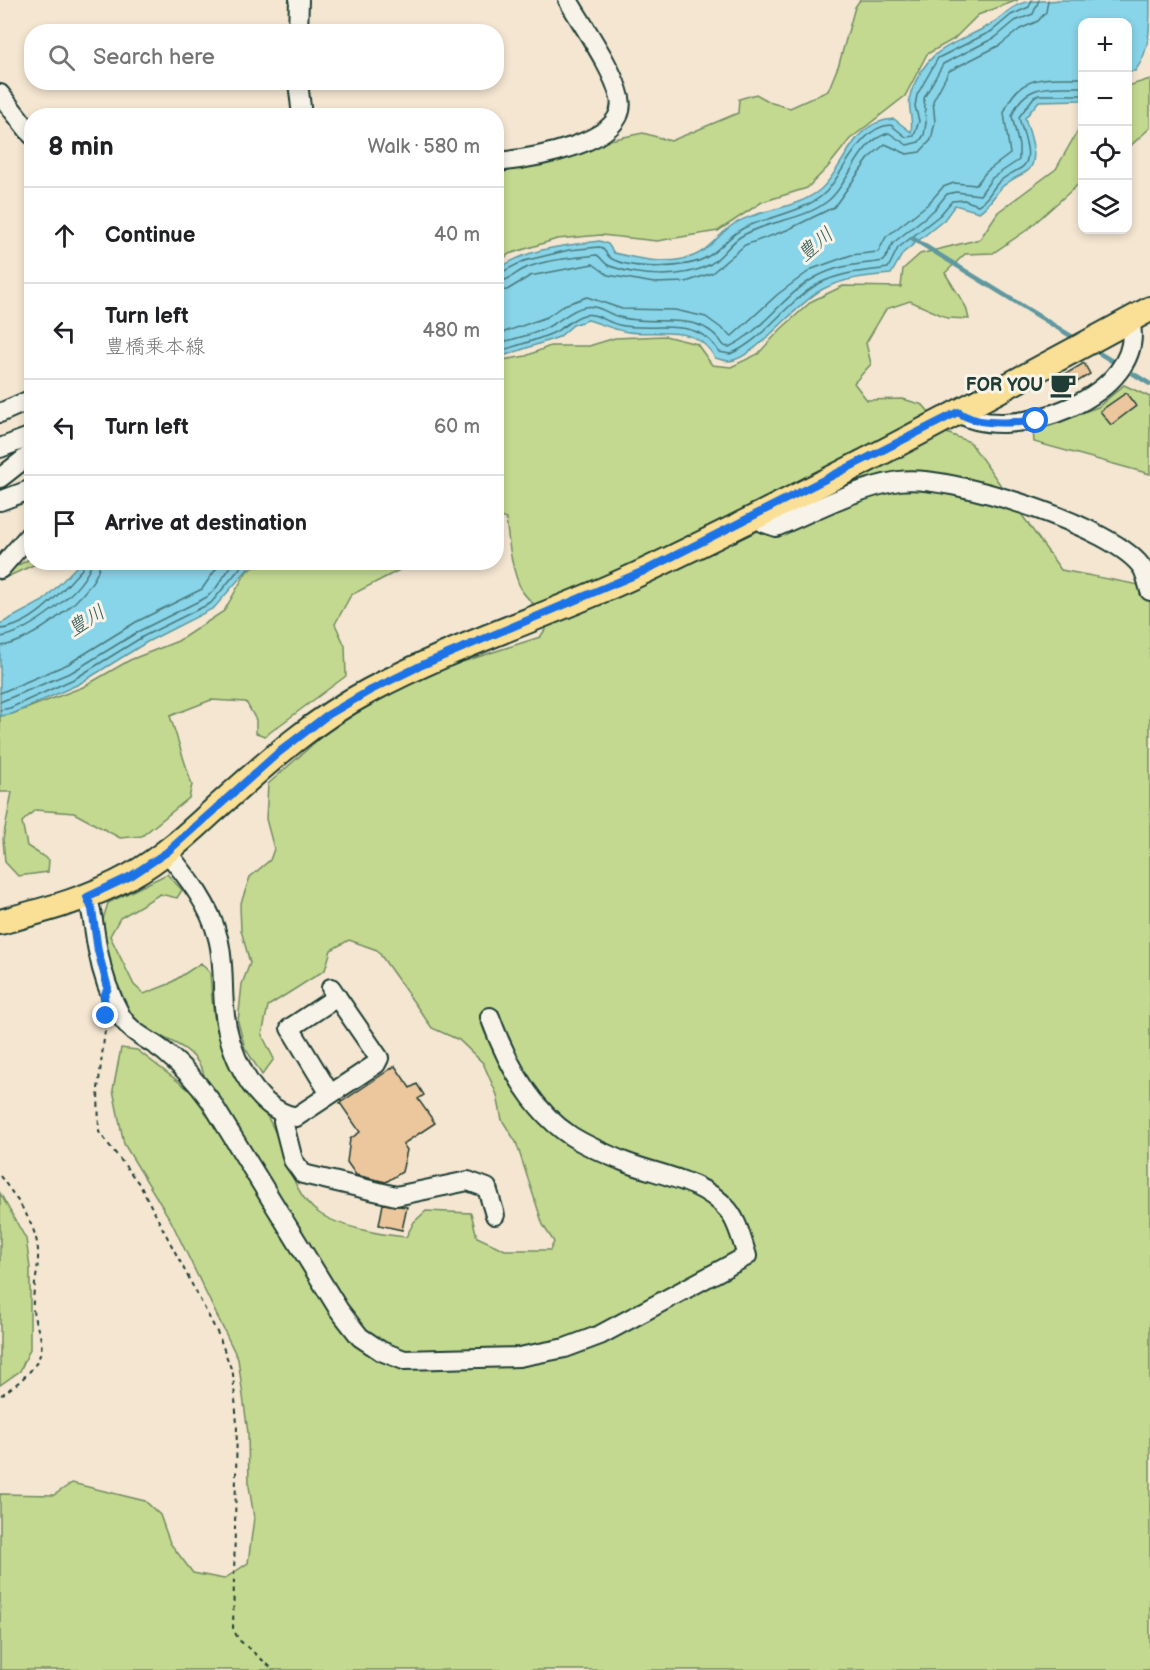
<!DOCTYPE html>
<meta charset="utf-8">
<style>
:root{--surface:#fff;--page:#f6f6f6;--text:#202124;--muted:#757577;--line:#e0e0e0}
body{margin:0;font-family:"Balsamiq Sans","Klee One",sans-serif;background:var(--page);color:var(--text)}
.controls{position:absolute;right:18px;top:18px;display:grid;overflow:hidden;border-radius:12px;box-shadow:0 3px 9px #0003}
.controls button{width:54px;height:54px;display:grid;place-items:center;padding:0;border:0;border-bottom:2px solid var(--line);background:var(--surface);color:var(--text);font:30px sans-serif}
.stop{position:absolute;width:18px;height:18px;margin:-14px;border:4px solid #1a73e8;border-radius:50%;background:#fff}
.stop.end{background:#1a73e8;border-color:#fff;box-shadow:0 2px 6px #0008}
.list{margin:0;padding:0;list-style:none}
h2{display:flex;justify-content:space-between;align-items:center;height:78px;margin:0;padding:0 24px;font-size:26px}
h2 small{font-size:20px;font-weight:400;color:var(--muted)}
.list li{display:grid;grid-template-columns:39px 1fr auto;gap:18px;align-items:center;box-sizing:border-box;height:96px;padding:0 24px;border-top:2px solid var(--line)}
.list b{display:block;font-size:22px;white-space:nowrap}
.list p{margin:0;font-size:20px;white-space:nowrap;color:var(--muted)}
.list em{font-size:20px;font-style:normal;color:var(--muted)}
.icon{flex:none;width:33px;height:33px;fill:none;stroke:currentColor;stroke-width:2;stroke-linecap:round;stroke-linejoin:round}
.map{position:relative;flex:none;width:1150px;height:1670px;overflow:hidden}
.search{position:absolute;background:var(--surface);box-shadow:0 3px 9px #0003;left:24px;top:24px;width:480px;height:66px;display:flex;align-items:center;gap:15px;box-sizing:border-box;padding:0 21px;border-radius:24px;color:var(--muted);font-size:22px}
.panel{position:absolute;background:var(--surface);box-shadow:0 3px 9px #0003;left:24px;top:108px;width:480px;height:462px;border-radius:24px}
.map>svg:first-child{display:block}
</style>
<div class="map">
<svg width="1150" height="1670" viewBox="0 0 1150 1670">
<rect width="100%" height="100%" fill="#f4e6d1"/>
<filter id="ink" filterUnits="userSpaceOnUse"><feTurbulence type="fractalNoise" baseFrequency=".0167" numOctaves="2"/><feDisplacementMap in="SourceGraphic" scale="12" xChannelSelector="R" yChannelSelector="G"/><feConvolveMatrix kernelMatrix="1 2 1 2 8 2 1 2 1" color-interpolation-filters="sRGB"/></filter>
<g filter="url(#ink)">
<g fill="#c3d98f" stroke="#718b62" stroke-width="1.5">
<path d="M 860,0 L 1018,0 L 978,15 L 954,39 L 927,54 L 905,96 L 850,139 L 827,168 L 807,188 L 762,202 L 718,231 L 657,241 L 601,235 L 557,239 L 509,254 L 497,264 L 496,148 L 508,165 L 562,157 L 605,141 L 643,133 L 671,141 L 738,113 L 739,99 L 756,94 L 772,103 L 790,108 L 828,91 L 839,64 L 855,7 Z"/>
<path d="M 1150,79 L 1150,128 L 1128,148 L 1128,86 Z"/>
<path d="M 1082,123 L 1082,181 L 1027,230 L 993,253 L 965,254 L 945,273 L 966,307 L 969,319 L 948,318 L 910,301 L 886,309 L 866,343 L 871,364 L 854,383 L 867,400 L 903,399 L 923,405 L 947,433 L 970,442 L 1061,570 L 1150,587 L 1150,1670 L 0,1670 L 0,1494 L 54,1495 L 72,1483 L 145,1501 L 160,1515 L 170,1543 L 193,1573 L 224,1579 L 248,1563 L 254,1518 L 249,1486 L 248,1433 L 238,1359 L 171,1221 L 124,1144 L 113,1090 L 121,1048 L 137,1050 L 187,1088 L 205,1078 C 195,1040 160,1043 134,1020 C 117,1006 104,951 102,930 C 101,921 106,911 108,903 L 167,874 L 182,890 L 177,898 L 160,894 L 120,918 L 110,936 L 134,985 L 144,994 L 169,984 L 201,963 L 210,973 C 212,996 212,1022 222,1044 C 236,1076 263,1102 276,1134 C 287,1159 294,1196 319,1213 C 339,1227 382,1235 406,1237 L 414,1222 L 426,1211 L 471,1213 L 477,1237 L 505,1250 L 550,1250 L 554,1242 L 543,1225 L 516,1142 L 502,1120 L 497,1095 L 483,1063 L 459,1040 L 432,1028 L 377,950 L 349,940 L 331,950 L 325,970 L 268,1006 L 262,1035 L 274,1059 L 262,1075 L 245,1048 L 238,1022 L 242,984 L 250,963 L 241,930 L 240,906 L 250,877 L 270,860 L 274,849 L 266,819 L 268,784 L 338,722 L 378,699 L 456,664 L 540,637 L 550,623 C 545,616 525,596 522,591 C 511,569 509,544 506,519 L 497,516 L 497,361 L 526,356 L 550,346 L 589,346 L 615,338 L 665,336 L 697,344 L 712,365 L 731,367 L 758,354 L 781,329 L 812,301 L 843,286 L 901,287 L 903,269 L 920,254 L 980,239 L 998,212 L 1056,169 Z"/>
<path d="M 1124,385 L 1150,397 L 1150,474 L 1034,442 L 1033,430 L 1098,407 Z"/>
<path d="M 31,558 L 32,562 L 38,563 L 0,580 L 0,564 L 15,567 Z"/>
<path d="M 261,563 L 413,563 L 351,595 L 335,624 L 345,646 L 346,676 L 265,736 L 256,733 L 256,720 L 246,702 L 211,700 L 170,716 L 192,785 L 189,798 L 142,836 L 120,838 L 74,813 L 35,810 L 22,822 L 27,846 L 49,860 L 48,872 L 18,876 L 5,862 L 3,839 L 12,792 L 0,792 L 0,716 L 12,714 L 83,687 L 130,660 L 178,641 L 224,611 L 247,571 Z"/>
<path d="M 0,1193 L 26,1239 L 30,1268 L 30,1349 L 20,1371 L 0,1385 Z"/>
</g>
<g fill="#88d4e8" stroke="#5e98a0" stroke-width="1.5">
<path d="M 1058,0 L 1150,0 C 1150,27 1150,52 1135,71 L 1128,71 L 1128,22 L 1082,22 L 1082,100 L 1039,101 L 1025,118 C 1029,132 1042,162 1026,172 C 1017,177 1008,181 1001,188 C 993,197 990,205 979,212 L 955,205 L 944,220 L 903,253 L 891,274 C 867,276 845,278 823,289 C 797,302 754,360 729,361 C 725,361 719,359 715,358 C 696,323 661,336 628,332 C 614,330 602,324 588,320 L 573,325 L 559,337 L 497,358 L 497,270 C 527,248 564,246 600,241 L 608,244 L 614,253 C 636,258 661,264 683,259 C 706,255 714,239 731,226 C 755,209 797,210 821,189 C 846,167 851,121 894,119 L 911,132 C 914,118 906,106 911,92 C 929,46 950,47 988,26 C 1002,18 1010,6 1026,2 C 1037,0 1048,2 1058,0 Z"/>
<path d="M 80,563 L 80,562 L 253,563 L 214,608 L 147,642 L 79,684 L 12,714 L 0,716 L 0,624 L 43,601 Z"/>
</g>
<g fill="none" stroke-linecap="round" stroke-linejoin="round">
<g stroke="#49797c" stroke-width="1.5">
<path d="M 496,275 L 524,261 L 569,250 L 599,247 C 606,249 606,256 612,259 C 633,270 687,269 707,257 C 724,247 730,233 750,225 C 772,217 810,209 826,192 C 844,173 860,126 891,125 L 906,137 L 914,136 L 919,121 L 915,106 L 917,95 L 938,58 L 992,31 L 1011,15 L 1029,7 L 1032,0"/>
<path d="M 496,282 C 508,282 516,272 526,268 C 548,259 574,258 597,255 C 602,258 604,264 610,266 C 639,277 682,279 709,265 C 722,258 729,244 740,237 C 767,220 804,221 829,200 C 851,181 858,141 889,133 L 907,145 L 919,142 L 924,135 L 926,123 L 924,98 L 943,64 L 996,37 L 1015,21 L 1033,14 L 1039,0"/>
<path d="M 496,291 L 507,290 L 530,276 L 593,264 L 608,275 L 654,283 L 686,282 L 712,273 L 745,245 L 787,230 L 834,207 L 870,157 L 885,144 L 907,154 L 920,152 L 931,140 L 935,122 L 933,101 L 949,71 L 1000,45 L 1020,29 L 1038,21 L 1046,12 L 1048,0"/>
<path d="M 496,335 L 547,317 L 564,305 L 587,297 L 622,309 L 675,310 L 706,317 L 732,336 L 778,294 L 812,269 L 851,255 L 878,252 L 886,237 L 928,204 L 943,187 L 954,183 L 976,185 L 986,172 L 1010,154 L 1004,113 C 1018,72 1048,79 1082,78"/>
<path d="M 496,344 C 515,338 536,335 553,324 C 564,318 571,310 584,307 C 597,304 608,314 619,317 C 655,328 700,307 724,346 L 729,347 C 763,331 783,295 816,277 C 840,264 859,265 884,261 L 893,243 L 934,210 L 947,194 L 956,192 L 980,195 L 992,178 L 1019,160 L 1019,146 L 1012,116 C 1024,81 1053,88 1082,87"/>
<path d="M 496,352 C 515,346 535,341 553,333 C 564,328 572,318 584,315 C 596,312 608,323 619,325 C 655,333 696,314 719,352 L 730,354 C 766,339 786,301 820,283 C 844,271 864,272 888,268 L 898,248 L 940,215 L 952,201 L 964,200 L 978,205 C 988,200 990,192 997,184 C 1004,176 1013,173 1021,168 C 1036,159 1021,130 1019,117 L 1034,97 L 1039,95 L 1082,95"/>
<path d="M 0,629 C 33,626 61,592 82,569 L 84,562"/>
<path d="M 0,637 C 24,636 90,587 91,562"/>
<path d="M 0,646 C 29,645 99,592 100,562"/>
<path d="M 0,693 L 68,664 L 136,622 L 202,589 L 221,562"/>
<path d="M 0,702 L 72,672 L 141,630 L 207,597 L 216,588 L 234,562"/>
<path d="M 0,710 L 10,708 L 76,678 L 144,636 L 211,603 L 245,562"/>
</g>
<g stroke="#5e98a0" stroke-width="4.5">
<path d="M 912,238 L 1071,336"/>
<path d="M 1094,350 L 1117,364"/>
<path d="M 1124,368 L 1150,384"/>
</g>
</g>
<g fill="#ecc69c" stroke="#1f3d34" stroke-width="1.5">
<path d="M 1084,363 L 1090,374 L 1061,392 L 1054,381 Z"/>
<path d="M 1126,393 L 1136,406 L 1111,425 L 1100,411 Z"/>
<path d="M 395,1066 L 410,1088 L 417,1084 L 424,1095 L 418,1099 L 435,1123 L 403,1144 L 407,1150 L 402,1172 L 386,1182 L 356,1175 L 347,1162 L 350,1139 L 360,1132 L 340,1103 Z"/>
<path d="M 383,1204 L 407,1207 L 402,1230 L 379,1225 Z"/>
</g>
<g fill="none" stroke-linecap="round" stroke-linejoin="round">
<g stroke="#1f3d34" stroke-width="22">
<g id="minor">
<path d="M 298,32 L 299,0"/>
<path d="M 298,82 L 302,116"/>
<path d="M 0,94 L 32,135"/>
<path d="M 496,162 C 528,159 630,144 620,98 C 614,70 583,26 568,0"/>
<path d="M 958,412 C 1006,446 1150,397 1130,320"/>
<path d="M 0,413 L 32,399"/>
<path d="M 0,448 L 32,436"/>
<path d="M 0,478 L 32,453"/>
<path d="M 0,501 L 32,489"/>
<path d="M 755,516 L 764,523 L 776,527 C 816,510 856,488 899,481 C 947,473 1118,527 1143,569 C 1146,575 1148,584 1150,591"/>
<path d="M 0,569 L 32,532"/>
<path d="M 167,852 C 188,878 210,905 218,938 C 224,960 222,983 224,1006 C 227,1048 251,1108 296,1117 L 376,1064 L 379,1058 L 337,997"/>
<path d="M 87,897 C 94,915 94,933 98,951 C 102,973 110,996 121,1016 C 131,1034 151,1040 166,1053 C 183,1067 197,1082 210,1100 L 339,1310 L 360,1337 L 381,1351 L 404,1360 L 519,1357 L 565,1348 L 600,1335 L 747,1256 C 742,1241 738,1222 728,1210 C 704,1180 658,1175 625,1162 C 608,1155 587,1146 571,1136 C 531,1110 506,1061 490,1017"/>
<path d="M 330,1094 L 290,1028 L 337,997 L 331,988"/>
<path d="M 285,1115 L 283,1121 L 293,1160 L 303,1174 L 396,1196 L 468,1181 L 487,1188 L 495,1215"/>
</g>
</g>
<g stroke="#1f3d34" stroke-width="28">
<path id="major" d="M 0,922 C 45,910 89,899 130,876 C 161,859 187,835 213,811 C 262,767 310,722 369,691 C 458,643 556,614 647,570 C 817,489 984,399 1150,309"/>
</g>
<g stroke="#1f3d34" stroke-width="2" stroke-dasharray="4.5 4.5" stroke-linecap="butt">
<path d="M 106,1022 L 98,1089 L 99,1132 L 140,1185 L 219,1336 L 233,1374 L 237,1424 L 233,1629 L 239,1640 L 274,1670"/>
<path d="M 0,1176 C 17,1199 40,1228 38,1258 C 38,1274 32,1292 33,1308 C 33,1319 39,1329 41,1340 C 46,1364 17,1384 0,1396"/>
</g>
<use href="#minor" stroke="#f7f3e8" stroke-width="18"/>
<use href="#major" stroke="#fadf96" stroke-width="24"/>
</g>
</g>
<g fill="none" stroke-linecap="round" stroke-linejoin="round" filter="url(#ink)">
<path stroke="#1a73e8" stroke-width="8" d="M 106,1016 L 104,996 L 108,988 L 98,951 L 92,909 L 87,897 L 131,876 L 167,852 L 278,753 L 326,716 L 369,691 L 422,665 L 644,571 L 958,412 C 979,427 1010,422 1036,421"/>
</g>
<defs>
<g id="cafe-bare" transform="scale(2.07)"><path d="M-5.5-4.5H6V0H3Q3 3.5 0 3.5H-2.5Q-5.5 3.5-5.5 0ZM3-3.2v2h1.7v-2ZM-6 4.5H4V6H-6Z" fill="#1f3d34" stroke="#f7f3e8" stroke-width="2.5" paint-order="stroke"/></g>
</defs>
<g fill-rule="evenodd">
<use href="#cafe-bare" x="1063" y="385"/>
</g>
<g text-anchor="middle" stroke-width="6" stroke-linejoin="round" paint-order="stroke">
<g font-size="18" font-weight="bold" fill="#1f3d34" stroke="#f7f3e8" text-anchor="end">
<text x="1043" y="391">FOR YOU</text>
</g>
<g font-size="20" font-style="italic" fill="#345b58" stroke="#f7f3e8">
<text transform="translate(815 244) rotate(-40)" y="7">豊川</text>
<text transform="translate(86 620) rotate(-32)" y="7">豊川</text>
</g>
</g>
</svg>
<div class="controls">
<button>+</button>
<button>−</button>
<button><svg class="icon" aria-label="locate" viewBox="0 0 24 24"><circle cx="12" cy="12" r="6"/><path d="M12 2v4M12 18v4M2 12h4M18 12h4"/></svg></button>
<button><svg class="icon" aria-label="layers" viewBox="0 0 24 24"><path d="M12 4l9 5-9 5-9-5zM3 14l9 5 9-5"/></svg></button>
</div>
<div class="stop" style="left:1036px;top:421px"></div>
<div class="stop end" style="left:106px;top:1016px"></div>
<div class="search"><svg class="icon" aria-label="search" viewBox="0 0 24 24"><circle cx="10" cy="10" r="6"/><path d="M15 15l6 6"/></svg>Search here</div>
<section class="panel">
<h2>8 min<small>Walk · 580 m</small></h2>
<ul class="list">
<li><svg class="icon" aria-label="ahead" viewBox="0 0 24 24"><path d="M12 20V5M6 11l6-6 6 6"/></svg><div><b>Continue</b></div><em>40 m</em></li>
<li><svg class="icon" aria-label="left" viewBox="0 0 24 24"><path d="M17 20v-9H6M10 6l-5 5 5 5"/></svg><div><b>Turn left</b><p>豊橋乗本線</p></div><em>480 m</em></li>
<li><svg class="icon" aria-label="left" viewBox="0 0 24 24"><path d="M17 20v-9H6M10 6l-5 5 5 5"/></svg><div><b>Turn left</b></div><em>60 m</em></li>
<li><svg class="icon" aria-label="arrive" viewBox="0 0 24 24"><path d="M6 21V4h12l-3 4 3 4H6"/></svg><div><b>Arrive at destination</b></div></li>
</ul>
</section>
</div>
